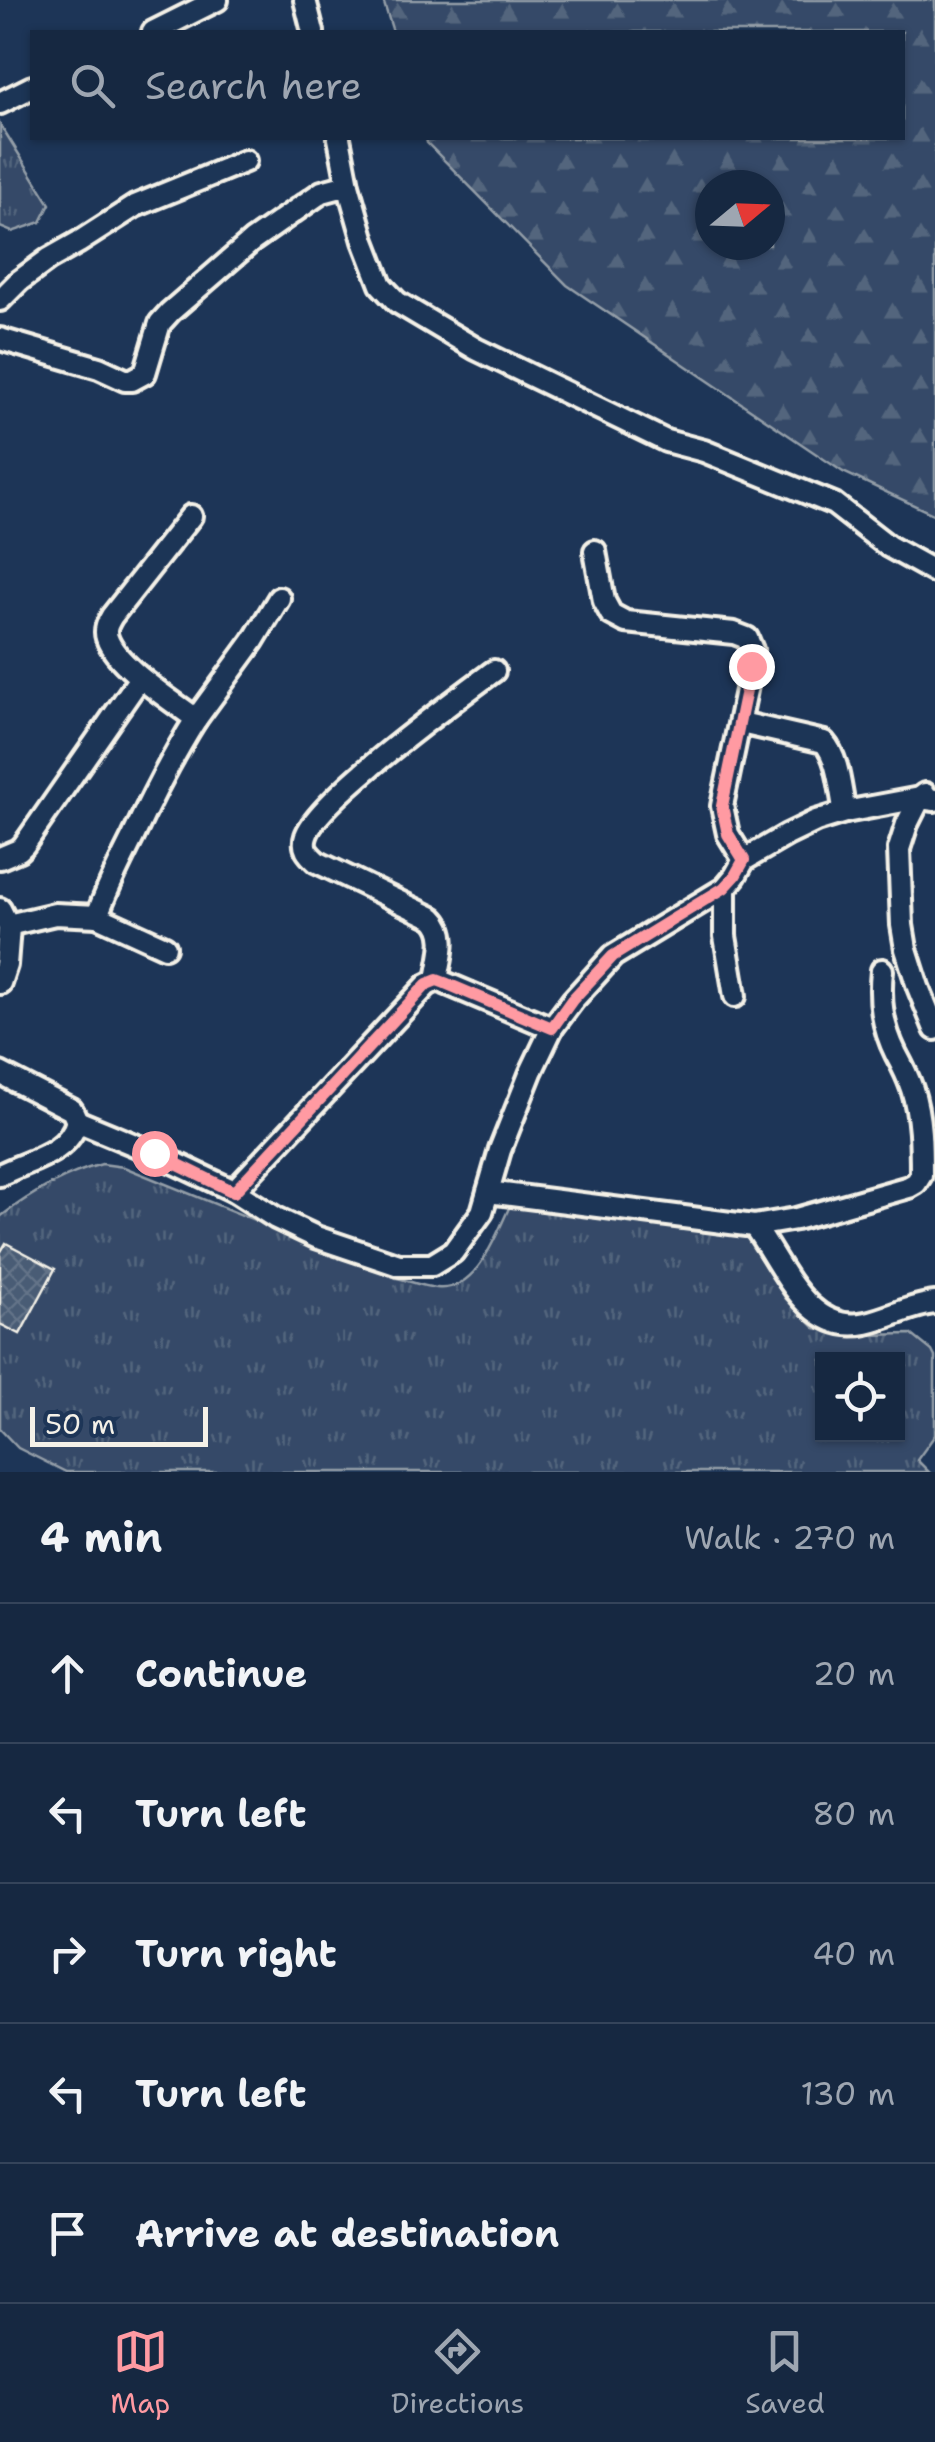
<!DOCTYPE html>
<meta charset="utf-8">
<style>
:root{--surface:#162841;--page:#1f3048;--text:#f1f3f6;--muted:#9ea6b1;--line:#35445a;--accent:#ff9aa2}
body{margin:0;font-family:"Shantell Sans",sans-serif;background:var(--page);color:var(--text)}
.controls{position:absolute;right:30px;bottom:30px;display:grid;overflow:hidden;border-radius:0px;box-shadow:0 2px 8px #0004}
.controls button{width:90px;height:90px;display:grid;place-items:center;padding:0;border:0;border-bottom:2px solid var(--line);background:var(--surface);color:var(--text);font:50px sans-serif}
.compass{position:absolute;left:695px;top:170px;width:90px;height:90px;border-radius:50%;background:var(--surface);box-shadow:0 2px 8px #0004;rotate:71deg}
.scale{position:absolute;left:30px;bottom:25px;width:178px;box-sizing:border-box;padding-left:10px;border:5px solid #f4f1e8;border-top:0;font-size:28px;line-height:35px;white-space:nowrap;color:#f4f1e8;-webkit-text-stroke:8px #1d3557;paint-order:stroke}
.stop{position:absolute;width:30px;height:30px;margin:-22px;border:8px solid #ff9aa2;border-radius:50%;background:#fff}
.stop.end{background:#ff9aa2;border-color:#fff;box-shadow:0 2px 10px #0008}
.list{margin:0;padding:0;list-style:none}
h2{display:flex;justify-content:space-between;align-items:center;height:130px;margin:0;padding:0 40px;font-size:42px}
h2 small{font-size:32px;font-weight:400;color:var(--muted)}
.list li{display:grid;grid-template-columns:65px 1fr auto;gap:30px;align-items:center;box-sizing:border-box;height:140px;padding:0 40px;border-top:2px solid var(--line)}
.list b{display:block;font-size:38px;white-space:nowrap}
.list em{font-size:32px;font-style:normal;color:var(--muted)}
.icon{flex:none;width:55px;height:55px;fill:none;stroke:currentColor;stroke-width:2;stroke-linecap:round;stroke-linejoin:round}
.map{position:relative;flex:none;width:935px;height:1472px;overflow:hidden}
.search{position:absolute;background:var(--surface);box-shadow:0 2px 8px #0004;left:30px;right:30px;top:30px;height:110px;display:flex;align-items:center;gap:25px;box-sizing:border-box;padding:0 35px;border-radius:0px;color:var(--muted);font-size:38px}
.sheet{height:830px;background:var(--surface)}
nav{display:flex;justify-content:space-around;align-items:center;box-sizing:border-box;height:140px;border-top:2px solid var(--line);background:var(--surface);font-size:28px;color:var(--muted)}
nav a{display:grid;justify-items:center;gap:5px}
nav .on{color:var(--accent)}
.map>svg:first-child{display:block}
</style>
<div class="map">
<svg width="935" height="1472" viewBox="0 0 935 1472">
<defs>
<pattern id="grass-tufts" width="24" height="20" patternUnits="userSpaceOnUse" patternTransform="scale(2.5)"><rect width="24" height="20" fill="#354a67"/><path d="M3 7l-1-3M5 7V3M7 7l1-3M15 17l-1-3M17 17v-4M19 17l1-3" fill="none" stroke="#53657d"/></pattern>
<pattern id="forest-firs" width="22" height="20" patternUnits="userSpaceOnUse" patternTransform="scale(2.5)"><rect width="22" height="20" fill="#354a67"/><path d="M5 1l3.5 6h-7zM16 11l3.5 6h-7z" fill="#53657d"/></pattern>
<pattern id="building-cross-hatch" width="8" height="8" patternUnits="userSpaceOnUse" patternTransform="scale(2.5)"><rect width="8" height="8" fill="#485b74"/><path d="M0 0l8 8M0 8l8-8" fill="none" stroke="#637388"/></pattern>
</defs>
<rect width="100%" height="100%" fill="#1d3557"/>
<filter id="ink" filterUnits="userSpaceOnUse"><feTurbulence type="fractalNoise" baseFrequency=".01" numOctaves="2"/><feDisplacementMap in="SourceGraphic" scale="20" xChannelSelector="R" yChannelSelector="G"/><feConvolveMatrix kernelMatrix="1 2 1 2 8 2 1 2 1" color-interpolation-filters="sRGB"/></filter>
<g filter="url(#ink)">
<g fill="url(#grass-tufts)" stroke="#949ea8" stroke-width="2.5" fill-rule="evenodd">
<path d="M 0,124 L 50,204 L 41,222 L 12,232 L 0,227 Z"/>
<path d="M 102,1164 L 124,1167 L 397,1278 C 409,1281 424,1287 437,1288 C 477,1292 495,1237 509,1208 L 525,1203 L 743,1232 L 786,1299 L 815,1328 L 864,1335 L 911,1334 L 932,1351 L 935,1357 L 935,1435 L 917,1460 L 929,1472 L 66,1472 L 18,1448 L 0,1429 L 0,1217 C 30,1194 65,1174 102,1164 ZM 822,1360 L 898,1360 L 898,1434 L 822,1434 Z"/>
</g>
<path fill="url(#forest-firs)" stroke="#949ea8" stroke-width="2.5" fill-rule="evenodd" d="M 383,0 L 935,0 L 935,515 L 843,472 L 567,285 L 427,143 L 426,138 L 902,138 L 902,32 L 393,32 ZM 710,185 L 770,185 L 770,245 L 710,245 Z"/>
<path fill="url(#building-cross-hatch)" stroke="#f4f1e8" stroke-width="2.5" d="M 6,1243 L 55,1269 L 20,1334 L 0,1324 L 0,1253 Z"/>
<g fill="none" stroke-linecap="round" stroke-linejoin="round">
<g stroke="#f4f1e8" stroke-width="28">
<g id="street">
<path d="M 305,0 L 313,32"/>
<path d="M 153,32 L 217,0"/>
<path d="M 0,103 L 32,87"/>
<path d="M 339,138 L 348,185 L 364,241 L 381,285 L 397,302 L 476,349 L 666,441 L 704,451 L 834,504 L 888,546 L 935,572"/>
<path d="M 0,300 L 19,281 L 49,259 L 79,242 L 135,206 L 245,161"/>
<path d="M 0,339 L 99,368 L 125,380 L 132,380 L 145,373 L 160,323 L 170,312 L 252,241 L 322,192 L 348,185"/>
<path d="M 191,516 L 112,616 C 108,623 104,629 107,638 C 116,666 173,701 196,719 L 253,641 L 279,598"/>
<path d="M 595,551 L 604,601 L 611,614 L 626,622 L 734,633 L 747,638 L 752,650 L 751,666 L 722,806 L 728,834 L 744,860"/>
<path d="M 741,723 L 824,742 C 839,759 840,790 845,812"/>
<path d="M 925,794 L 920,798 L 907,824 L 899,849 L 902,925 L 906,949 L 918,987 L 935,1029"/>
<path d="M 0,858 L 19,850 L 24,845 L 140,678"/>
<path d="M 725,888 L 725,936 L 735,996"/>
<path d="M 0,909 L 9,927 L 6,965 L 0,983"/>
<path d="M 97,916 C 107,888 120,863 133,837 C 152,796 172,757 196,719"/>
<path d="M 8,925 L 55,914 L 97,916 L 165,947"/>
<path d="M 437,980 C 440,959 450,934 433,918 L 317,862 C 308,854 302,848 306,836 C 317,800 459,697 494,671"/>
<path d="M 0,1073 L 72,1110 L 77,1121 C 68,1155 28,1160 0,1175"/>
<path d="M 77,1121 L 154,1153 L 234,1191 L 276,1218 L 316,1237 L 399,1265 L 432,1265 L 453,1252 L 482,1212 L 500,1150 L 531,1072 L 552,1028 L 573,1000 L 613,956 L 725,888 L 735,876 L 744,860 L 787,835 L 816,821 L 845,812 L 920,798 L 935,800"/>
<path d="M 234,1191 L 427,985 L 437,980 L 445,983 L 552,1028"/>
<path d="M 488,1192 L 754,1226 L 796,1219 L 909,1187 L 916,1183 L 921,1175 C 921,1147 921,1117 912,1089 C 908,1077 902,1065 896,1054 C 882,1026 879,1000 882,970"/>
<path d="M 754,1226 C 782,1264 808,1336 866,1323 C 890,1318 911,1305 935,1303"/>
</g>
</g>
<use href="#street" stroke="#1d3557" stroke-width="20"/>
</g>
</g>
<g fill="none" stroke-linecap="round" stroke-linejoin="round" filter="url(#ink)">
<path stroke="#ff9aa2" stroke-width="12" d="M 154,1153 L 234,1192 L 427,984 L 437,980 L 445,983 L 552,1028 L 572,1000 L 613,956 L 724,888 L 735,876 L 744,860 L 728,834 L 722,806 L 751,666"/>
</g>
</svg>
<div class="controls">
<button><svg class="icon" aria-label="locate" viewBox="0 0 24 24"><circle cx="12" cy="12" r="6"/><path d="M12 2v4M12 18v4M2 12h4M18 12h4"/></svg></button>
</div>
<svg class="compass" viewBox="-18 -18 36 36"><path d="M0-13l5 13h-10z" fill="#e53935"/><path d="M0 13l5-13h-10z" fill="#9ea6b1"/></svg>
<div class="scale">50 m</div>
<div class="stop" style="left:154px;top:1153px"></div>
<div class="stop end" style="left:751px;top:666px"></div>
<div class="search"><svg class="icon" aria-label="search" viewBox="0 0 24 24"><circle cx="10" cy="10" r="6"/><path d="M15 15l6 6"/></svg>Search here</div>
</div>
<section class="sheet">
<h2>4 min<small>Walk · 270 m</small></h2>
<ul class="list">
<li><svg class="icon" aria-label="ahead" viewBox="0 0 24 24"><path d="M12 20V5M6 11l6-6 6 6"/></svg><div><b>Continue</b></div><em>20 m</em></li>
<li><svg class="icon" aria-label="left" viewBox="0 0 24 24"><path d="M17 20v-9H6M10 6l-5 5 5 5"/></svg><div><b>Turn left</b></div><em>80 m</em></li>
<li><svg class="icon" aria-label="right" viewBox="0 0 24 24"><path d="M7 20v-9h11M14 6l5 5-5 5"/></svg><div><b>Turn right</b></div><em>40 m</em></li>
<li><svg class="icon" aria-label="left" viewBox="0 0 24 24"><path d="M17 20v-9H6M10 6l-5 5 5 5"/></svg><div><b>Turn left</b></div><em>130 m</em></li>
<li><svg class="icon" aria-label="arrive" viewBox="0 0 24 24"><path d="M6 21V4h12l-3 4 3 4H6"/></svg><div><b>Arrive at destination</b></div></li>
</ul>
</section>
<nav>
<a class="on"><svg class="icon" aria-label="map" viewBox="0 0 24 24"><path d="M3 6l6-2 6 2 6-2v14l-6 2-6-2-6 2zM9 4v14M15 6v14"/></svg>Map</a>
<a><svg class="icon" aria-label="directions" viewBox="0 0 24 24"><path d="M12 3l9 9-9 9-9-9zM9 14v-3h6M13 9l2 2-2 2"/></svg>Directions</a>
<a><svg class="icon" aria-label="saved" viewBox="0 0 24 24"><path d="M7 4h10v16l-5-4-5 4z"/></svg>Saved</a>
</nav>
